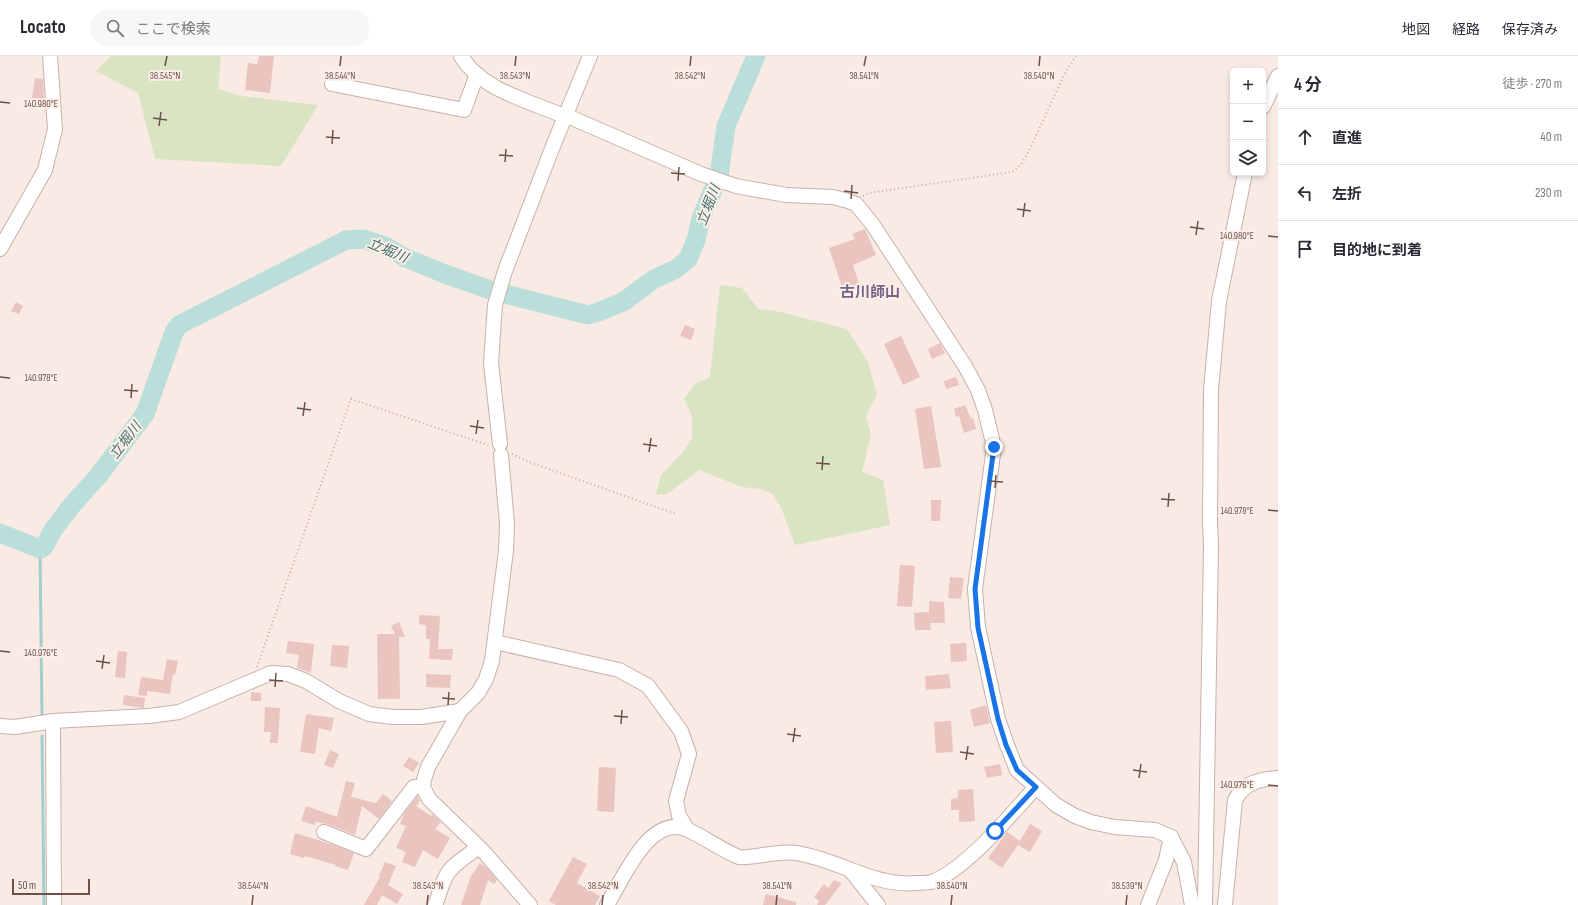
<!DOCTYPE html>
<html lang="ja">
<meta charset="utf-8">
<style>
:root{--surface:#fff;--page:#f7f7f7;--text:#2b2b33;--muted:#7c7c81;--line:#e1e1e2}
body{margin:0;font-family:"Sofia Sans Condensed","Noto Sans JP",sans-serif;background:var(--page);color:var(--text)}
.controls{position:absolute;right:12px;top:12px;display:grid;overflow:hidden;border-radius:6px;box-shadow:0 2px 6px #0003}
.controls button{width:36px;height:36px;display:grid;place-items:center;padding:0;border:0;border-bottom:1px solid var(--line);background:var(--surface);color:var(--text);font:20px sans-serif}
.scale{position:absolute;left:12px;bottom:10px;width:78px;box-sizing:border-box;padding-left:4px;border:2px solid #6d504c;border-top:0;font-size:11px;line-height:14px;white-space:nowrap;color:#6d504c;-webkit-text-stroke:3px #fcefe8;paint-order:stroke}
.stop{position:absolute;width:12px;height:12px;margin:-9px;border:3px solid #1a73e8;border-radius:50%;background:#fff}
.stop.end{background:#1a73e8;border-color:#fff;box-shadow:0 1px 4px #0008}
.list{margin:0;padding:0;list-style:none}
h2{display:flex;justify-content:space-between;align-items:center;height:52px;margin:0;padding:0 16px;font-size:17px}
h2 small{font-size:13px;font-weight:400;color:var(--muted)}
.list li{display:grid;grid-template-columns:26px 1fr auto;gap:12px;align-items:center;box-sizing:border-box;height:56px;padding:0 16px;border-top:1px solid var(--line)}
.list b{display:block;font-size:15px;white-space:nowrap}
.list em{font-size:13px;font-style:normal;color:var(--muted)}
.icon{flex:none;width:22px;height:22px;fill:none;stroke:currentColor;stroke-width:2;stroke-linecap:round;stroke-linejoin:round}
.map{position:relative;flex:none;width:1278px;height:849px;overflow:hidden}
header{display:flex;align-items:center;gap:24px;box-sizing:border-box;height:56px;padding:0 20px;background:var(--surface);border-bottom:1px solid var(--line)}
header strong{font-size:19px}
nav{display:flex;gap:22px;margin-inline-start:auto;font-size:14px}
.search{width:280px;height:36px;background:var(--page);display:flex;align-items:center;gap:10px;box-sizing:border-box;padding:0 14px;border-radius:22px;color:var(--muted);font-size:15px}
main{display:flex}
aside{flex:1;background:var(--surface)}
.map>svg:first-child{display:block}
</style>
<header>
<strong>Locato</strong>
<div class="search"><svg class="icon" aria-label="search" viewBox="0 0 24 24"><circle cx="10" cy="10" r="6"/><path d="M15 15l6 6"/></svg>ここで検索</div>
<nav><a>地図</a><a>経路</a><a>保存済み</a></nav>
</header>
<main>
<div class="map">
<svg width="1278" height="849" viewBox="0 0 1278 849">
<rect width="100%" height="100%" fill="#f9eae3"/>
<g fill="#d9e4c3">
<path d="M 111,0 L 221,0 L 218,33 L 241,40 L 318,49 L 281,110 L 155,103 L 138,37 L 96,15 Z"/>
<path d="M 720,229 L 742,232 L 758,253 L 776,255 L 847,273 L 868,306 L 877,339 L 866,360 L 871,379 L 862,416 L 883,424 L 890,469 L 795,489 L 782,454 L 773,438 L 760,433 L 742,431 L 699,414 L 667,438 L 656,439 L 661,419 L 682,397 L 692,383 L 692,359 L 684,343 L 695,328 L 710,321 Z"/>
</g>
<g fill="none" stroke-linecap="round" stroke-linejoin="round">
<g stroke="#a2cfcb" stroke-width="3">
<path d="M 40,493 L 42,663"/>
<path d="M 42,680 L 44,849"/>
</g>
<path stroke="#badfdb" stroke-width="19" d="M 0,477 L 40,493 L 44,491 L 53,474 L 72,449 L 99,419 L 145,358 L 174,276 L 179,269 L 346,184 L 364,183 L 385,190 L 406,202 L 445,218 L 493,235 L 588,259 L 598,256 L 623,246 L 654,223 L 676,213 L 688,203 L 696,184 L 701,162 L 719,120 L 726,70 L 756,0"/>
</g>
<g fill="#eac4be">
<path d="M 259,0 L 274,0 L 270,37 L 245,34 L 248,7 L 257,8 Z"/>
<path d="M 35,22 L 43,23 L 44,43 L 32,42 Z"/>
<path d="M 865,173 L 876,199 L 853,209 L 859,228 L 843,234 L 829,192 L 855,183 L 852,178 Z"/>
<path d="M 16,246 L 23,250 L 19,258 L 11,255 Z"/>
<path d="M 685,269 L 695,273 L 691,284 L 680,280 Z"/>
<path d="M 901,280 L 920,321 L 903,329 L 884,288 Z"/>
<path d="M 940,287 L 945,297 L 932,303 L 928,293 Z"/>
<path d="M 956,321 L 959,329 L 946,333 L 944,325 Z"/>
<path d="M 965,349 L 971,363 L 973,362 L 976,373 L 964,377 L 959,360 L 956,361 L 954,353 Z"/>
<path d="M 931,350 L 941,411 L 924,413 L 915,353 Z"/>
<path d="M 931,444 L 941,444 L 940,465 L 931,465 Z"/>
<path d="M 900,509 L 915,510 L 912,551 L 897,550 Z"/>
<path d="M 950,521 L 964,522 L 961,543 L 948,542 Z"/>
<path d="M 929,545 L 944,546 L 945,567 L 930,567 L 931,574 L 915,574 L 914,557 L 929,556 Z"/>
<path d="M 419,559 L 440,560 L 438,593 L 453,593 L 452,604 L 429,603 L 430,583 L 426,583 L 426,569 L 419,568 Z"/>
<path d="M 399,566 L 405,581 L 399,581 L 400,643 L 378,643 L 377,578 L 395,578 L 391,570 Z"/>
<path d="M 288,585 L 314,588 L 311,617 L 297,612 L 299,599 L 286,597 Z"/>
<path d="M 966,587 L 967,605 L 951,606 L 950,588 Z"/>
<path d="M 332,589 L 349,590 L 347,612 L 330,610 Z"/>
<path d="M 118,595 L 127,596 L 125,622 L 115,621 Z"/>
<path d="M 167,603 L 178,605 L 175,619 L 173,618 L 170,638 L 147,635 L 147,640 L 138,639 L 141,621 L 163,624 Z"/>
<path d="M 426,618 L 451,619 L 450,632 L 426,631 Z"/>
<path d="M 949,618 L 951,632 L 926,634 L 925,620 Z"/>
<path d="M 251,636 L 261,637 L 261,645 L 251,645 Z"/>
<path d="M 124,639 L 145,642 L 144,652 L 123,649 Z"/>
<path d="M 986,649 L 990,667 L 974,671 L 970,654 Z"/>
<path d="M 265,651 L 280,652 L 278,687 L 270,687 L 271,676 L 264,676 Z"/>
<path d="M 306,658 L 334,662 L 331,675 L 319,672 L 315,698 L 300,696 Z"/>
<path d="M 951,665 L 953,696 L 936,697 L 934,666 Z"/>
<path d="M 330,694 L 339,698 L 333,712 L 324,709 Z"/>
<path d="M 409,701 L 419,707 L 413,716 L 403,710 Z"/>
<path d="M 1000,708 L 1002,719 L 987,722 L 984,711 Z"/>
<path d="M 599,711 L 616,712 L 614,756 L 597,755 Z"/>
<path d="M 346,725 L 355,727 L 351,741 L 376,747 L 383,738 L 392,745 L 379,763 L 362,750 L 355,779 L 327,768 L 316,766 L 315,769 L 301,765 L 306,750 L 337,761 Z"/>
<path d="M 973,733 L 975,765 L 959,766 L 959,754 L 951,754 L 951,743 L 958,742 L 958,734 Z"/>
<path d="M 418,740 L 420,745 L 416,750 L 431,760 L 432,758 L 441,766 L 435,773 L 450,782 L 438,803 L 423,794 L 415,811 L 402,806 L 406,796 L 396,792 L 406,770 L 400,768 L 405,756 Z"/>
<path d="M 1030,768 L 1042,775 L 1030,796 L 1018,789 L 1020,786 L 1002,812 L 988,802 L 1007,776 L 1020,785 Z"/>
<path d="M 295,777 L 334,789 L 354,797 L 348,814 L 335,810 L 336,809 L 305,800 L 304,802 L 290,798 Z"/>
<path d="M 573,801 L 587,808 L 577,827 L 600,840 L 595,849 L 556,849 L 549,845 Z"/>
<path d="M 385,806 L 396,810 L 388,829 L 403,838 L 397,848 L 382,839 L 377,849 L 364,849 L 380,821 L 379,820 Z"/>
<path d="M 480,807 L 488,813 L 497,824 L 494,828 L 488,824 L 480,849 L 461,849 L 471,820 Z"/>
<path d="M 834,824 L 842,827 L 825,849 L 817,849 L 819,845 L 814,841 L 824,828 L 828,832 Z"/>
<path d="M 766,838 L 796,846 L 796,849 L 763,849 Z"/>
</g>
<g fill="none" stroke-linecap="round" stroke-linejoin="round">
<g stroke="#c7b1ab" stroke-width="16">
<g id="minor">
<path d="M 461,0 C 481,33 525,44 559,58 L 565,59 L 701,118 L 736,130 L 786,139 L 833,141 L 848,145 L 856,148 L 873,169 L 965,310 L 978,334 L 985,354 L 994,391 L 975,533 L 978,571 L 998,663 L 1007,689 L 1017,714 L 1056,749 L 1075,760 L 1091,766 L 1114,771 L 1155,774 L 1171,781 L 1166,804 L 1148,849"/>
<path d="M 332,28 L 464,54 L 477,18"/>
<path d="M 1263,51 L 1278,20"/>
<path d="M 0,193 L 45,114 L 55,73 L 50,0"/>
<path d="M 500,388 L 491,307 L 495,249 L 505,215 L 553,90 L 590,0"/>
<path d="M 501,399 L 507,468 L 506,495 L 492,605 L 486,623 L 478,637 L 460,655 L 428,711 L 424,724 L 423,731 L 429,743 L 483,795 L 530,849"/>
<path d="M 495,586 L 619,614 L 648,630 L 681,675 L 689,698 L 676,745 L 679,760 L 687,773"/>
<path d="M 53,665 L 54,849"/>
<path d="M 0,670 L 15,671 L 53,665 L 149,660 L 179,656 L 271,617 L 288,618 L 306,625 L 339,645 L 369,658 L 393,661 L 421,661 L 460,655"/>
<path d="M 324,776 L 366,793 L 414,731 L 423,731"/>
<path d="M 1171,781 L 1184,806 L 1192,849"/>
<path d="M 851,815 L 878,849"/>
<path d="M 435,849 C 439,840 441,829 446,820 C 452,808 468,800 478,791"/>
<path d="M 607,849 C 623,823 650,756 688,774 C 706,782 721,794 739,801 C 745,802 752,800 757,800 C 769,798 784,795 796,797 C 838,803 873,831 916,827 C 921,827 926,827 931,826 C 965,815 1011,758 1036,731"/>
<path d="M 1205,849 L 1211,490 L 1210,466 L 1211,334 L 1219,245 L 1245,117"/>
<path d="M 1225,849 L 1235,744 C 1244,727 1259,723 1278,722"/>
</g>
</g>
<g stroke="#cea8a2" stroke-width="2" stroke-dasharray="1 3" stroke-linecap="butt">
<path d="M 863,140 L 869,137 L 1012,116 L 1021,109 L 1029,95 L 1064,19 L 1076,0"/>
<path d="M 512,398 L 529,406 L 676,458"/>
<path d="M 257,611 L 351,343 L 488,389"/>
</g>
<use href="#minor" stroke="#fff" stroke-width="14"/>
</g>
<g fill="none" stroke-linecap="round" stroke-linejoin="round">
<path stroke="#1a73e8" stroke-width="5" d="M 994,391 L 975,533 L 978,572 L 998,663 L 1006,689 L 1017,714 L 1036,731 L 995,775"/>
</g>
<path fill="none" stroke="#6d504c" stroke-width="1.5" d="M 165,10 L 167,0M 340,10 L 341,0M 515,10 L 516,0M 690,10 L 691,0M 864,10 L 866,0M 1039,10 L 1040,0M 0,46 L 10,47M 153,62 L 167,64M 159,70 L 161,56M 326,81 L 340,82M 332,88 L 333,74M 499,99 L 513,100M 505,106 L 506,93M 671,117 L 685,118M 678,125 L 679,111M 844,135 L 858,137M 851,143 L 852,129M 1017,153 L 1031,155M 1023,161 L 1025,147M 1190,171 L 1204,173M 1196,179 L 1198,165M 1268,180 L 1278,181M 0,321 L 10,322M 124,334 L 138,335M 131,342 L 132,328M 297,352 L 311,354M 303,360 L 305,346M 470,370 L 484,372M 476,378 L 478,364M 643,388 L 657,390M 649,396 L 651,382M 816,407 L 830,408M 822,414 L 823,400M 989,425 L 1003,426M 995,432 L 996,419M 1161,443 L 1175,444M 1168,451 L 1169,437M 1268,454 L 1278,455M 0,595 L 10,596M 96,605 L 110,607M 102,613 L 104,599M 269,624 L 283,625M 275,631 L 276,617M 442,642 L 455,643M 448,649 L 449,636M 614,660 L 628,661M 621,668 L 622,654M 787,678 L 801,680M 793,686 L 795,672M 960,696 L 974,698M 966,704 L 968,690M 1133,714 L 1147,716M 1139,722 L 1141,708M 1268,729 L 1278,730M 252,849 L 253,839M 427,849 L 428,839M 602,849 L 603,839M 776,849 L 777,839M 951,849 L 952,839M 1126,849 L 1127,839"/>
<g text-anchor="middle" stroke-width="4" stroke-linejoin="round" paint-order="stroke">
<g font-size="14" font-style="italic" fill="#42716d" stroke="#fcefe8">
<text transform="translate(708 149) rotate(-69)" y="5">立堀川</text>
<text transform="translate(388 194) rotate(23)" y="5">立堀川</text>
<text transform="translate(125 384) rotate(-53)" y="5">立堀川</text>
</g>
<g font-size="15" font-weight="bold" fill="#746589" stroke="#fcefe8">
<text x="870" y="241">古川師山</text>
</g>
</g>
<g font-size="10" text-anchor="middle" fill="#6d504c" stroke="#fcefe8" stroke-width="4" stroke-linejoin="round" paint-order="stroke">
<text x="165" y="23">38.545°N</text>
<text x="340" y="23">38.544°N</text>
<text x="515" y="23">38.543°N</text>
<text x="690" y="23">38.542°N</text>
<text x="864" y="23">38.541°N</text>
<text x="1039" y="23">38.540°N</text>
<text x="41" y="51">140.980°E</text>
<text x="1237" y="183">140.980°E</text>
<text x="41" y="325">140.978°E</text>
<text x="1237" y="458">140.978°E</text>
<text x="41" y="600">140.976°E</text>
<text x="1237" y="732">140.976°E</text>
<text x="253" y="833">38.544°N</text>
<text x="428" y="833">38.543°N</text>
<text x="603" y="833">38.542°N</text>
<text x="777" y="833">38.541°N</text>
<text x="952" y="833">38.540°N</text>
<text x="1127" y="833">38.539°N</text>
</g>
</svg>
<div class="controls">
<button>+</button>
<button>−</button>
<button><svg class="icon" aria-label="layers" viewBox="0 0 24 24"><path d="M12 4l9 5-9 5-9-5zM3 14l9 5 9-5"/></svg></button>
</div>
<div class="scale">50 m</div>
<div class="stop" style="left:995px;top:775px"></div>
<div class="stop end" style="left:994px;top:391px"></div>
</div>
<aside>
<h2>4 分<small>徒歩 · 270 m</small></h2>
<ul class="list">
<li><svg class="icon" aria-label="ahead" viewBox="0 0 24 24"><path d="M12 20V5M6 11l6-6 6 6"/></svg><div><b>直進</b></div><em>40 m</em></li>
<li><svg class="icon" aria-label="left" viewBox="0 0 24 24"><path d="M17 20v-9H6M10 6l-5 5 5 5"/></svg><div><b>左折</b></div><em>230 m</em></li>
<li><svg class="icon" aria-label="arrive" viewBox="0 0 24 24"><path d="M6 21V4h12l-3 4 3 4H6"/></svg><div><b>目的地に到着</b></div></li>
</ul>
</aside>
</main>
